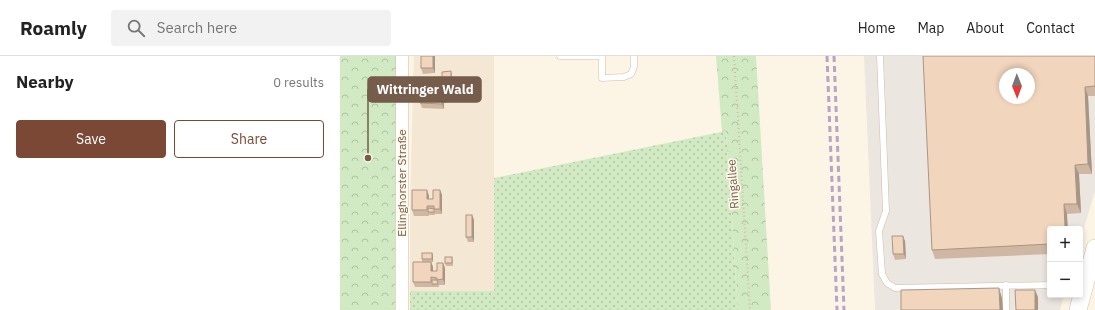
<!DOCTYPE html>
<meta charset="utf-8">
<style>
:root{--surface:#fff;--page:#f2f2f2;--text:#222;--muted:#767676;--line:#e0e0e0;--accent:#7a4835}
body{margin:0;font-family:"IBM Plex Sans",sans-serif;background:var(--page);color:var(--text)}
.controls{position:absolute;right:12px;bottom:12px;display:grid;overflow:hidden;border-radius:4px;box-shadow:0 2px 6px #0003}
.controls button{width:36px;height:36px;display:grid;place-items:center;padding:0;border:0;border-bottom:1px solid var(--line);background:var(--surface);color:var(--text);font:20px sans-serif}
.compass{position:absolute;left:659px;top:12px;width:36px;height:36px;border-radius:50%;background:var(--surface);box-shadow:0 2px 6px #0003;rotate:179deg}
.list{margin:0;padding:0;list-style:none}
h2{display:flex;justify-content:space-between;align-items:center;height:52px;margin:0;padding:0 16px;font-size:17px}
h2 small{font-size:13px;font-weight:400;color:var(--muted)}
.actions{display:flex;gap:8px;padding:12px 16px}
.actions a{flex:1;padding:9px 0;border:1px solid var(--accent);border-radius:4px;text-align:center;font-size:14px;color:var(--accent)}
.actions .main{background:var(--accent);color:#fff}
.icon{flex:none;width:22px;height:22px;fill:none;stroke:currentColor;stroke-width:2;stroke-linecap:round;stroke-linejoin:round}
.map{position:relative;flex:none;width:755px;height:254px;overflow:hidden}
header{display:flex;align-items:center;gap:24px;box-sizing:border-box;height:56px;padding:0 20px;background:var(--surface);border-bottom:1px solid var(--line)}
header strong{font-size:19px}
nav{display:flex;gap:22px;margin-inline-start:auto;font-size:14px}
.search{width:280px;height:36px;background:var(--page);display:flex;align-items:center;gap:10px;box-sizing:border-box;padding:0 14px;border-radius:4px;color:var(--muted);font-size:15px}
main{display:flex}
aside{flex:1;background:var(--surface)}
.map>svg:first-child{display:block}
</style>
<header>
<strong>Roamly</strong>
<div class="search"><svg class="icon" aria-label="search" viewBox="0 0 24 24"><circle cx="10" cy="10" r="6"/><path d="M15 15l6 6"/></svg>Search here</div>
<nav><a>Home</a><a>Map</a><a>About</a><a>Contact</a></nav>
</header>
<main>
<aside>
<h2>Nearby<small>0 results</small></h2>
<ul class="list">
</ul>
<div class="actions"><a class="main">Save</a><a>Share</a></div>
</aside>
<div class="map">
<svg width="755" height="254" viewBox="0 0 755 254">
<defs>
<pattern id="grass-dots" width="8" height="8" patternUnits="userSpaceOnUse"><rect width="8" height="8" fill="#d1eac4"/><path d="M2 2h.1M6 6h.1" fill="none" stroke="#aec1a1" stroke-width="1.8" stroke-linecap="round"/></pattern>
<pattern id="forest-crowns" width="20" height="18" patternUnits="userSpaceOnUse"><rect width="20" height="18" fill="#d1eac4"/><path d="M2 6a3 3 0 1 1 6 0M12 15a3 3 0 1 1 6 0" fill="none" stroke="#aec1a1"/></pattern>
</defs>
<rect width="100%" height="100%" fill="#fcf5e6"/>
<path fill="#f4e7d4" d="M 74,0 L 154,0 L 154,235 L 70,235 L 70,148 Z"/>
<path fill="#ece6e0" fill-rule="evenodd" d="M 524,0 L 755,0 L 755,135 L 740,186 L 740,173 L 710,173 L 710,239 L 724,239 L 720,254 L 535,254 ZM 665,18 L 689,18 L 689,42 L 665,42 Z"/>
<path fill="url(#grass-dots)" d="M 386,75 L 398,254 L 70,254 L 70,235 L 154,235 L 154,122 Z"/>
<g fill="url(#forest-crowns)">
<path d="M 0,0 L 56,0 L 55,254 L 0,254 Z"/>
<path d="M 376,0 L 416,0 L 431,254 L 398,254 L 386,75 L 382,76 Z"/>
</g>
<g fill="none" stroke-linecap="round" stroke-linejoin="round">
<g stroke="#cebdac" stroke-width="7">
<g id="service">
<path d="M 220,0 L 262,0 L 262,22 L 284,21 L 291,18 L 294,11 L 294,0"/>
<path d="M 540,0 L 546,155 L 539,175 L 542,218 L 547,227 L 555,232 L 710,229"/>
<path d="M 666,229 L 666,254"/>
</g>
</g>
<g stroke="#cebdac" stroke-width="13">
<path id="minor" d="M 62,0 L 62,254"/>
</g>
<g stroke="#d3bfac" stroke-width="18">
<path id="secondary" d="M 738,254 L 755,192"/>
</g>
<path stroke="#d7b9a0" stroke-width="2" stroke-dasharray="1 3" stroke-linecap="butt" d="M 394,0 L 410,254"/>
<use href="#service" stroke="#fff" stroke-width="6"/>
<use href="#minor" stroke="#fff" stroke-width="12"/>
<use href="#secondary" stroke="#fff" stroke-width="17"/>
<g stroke="#b8a4c6" stroke-width="3" stroke-dasharray="6 4" stroke-linecap="butt">
<path d="M 487,0 L 497,254"/>
<path d="M 494,0 L 504,254"/>
</g>
</g>
<g fill="#cfb7a3">
<path d="M 81,0 L 95,0 L 95,17 L 83,18 L 81,12 Z"/>
<path d="M 755,0 L 755,40 L 748,40 L 752,118 L 739,118 L 741,157 L 727,158 L 710,173 L 710,198 L 595,203 L 592,194 Z"/>
<path d="M 111,15 L 112,18 L 112,25 L 103,25 L 102,22 Z"/>
<path d="M 102,26 L 107,37 L 107,47 L 104,47 L 104,53 L 82,52 L 80,47 Z"/>
<path d="M 87,134 L 89,140 L 89,143 L 93,143 L 100,134 L 102,139 L 102,158 L 95,158 L 95,159 L 89,159 L 89,160 L 74,160 L 72,154 Z"/>
<path d="M 132,159 L 134,164 L 134,186 L 128,186 L 126,181 Z"/>
<path d="M 565,185 L 566,203 L 555,204 L 553,198 Z"/>
<path d="M 92,197 L 93,199 L 93,206 L 91,206 L 93,211 L 93,215 L 97,215 L 103,207 L 105,212 L 105,229 L 99,229 L 99,231 L 75,231 L 73,226 L 82,206 L 82,203 Z"/>
<path d="M 112,201 L 113,204 L 113,210 L 106,210 L 105,207 Z"/>
</g>
<g fill="#a99584">
<path d="M 93,0 L 95,0 L 95,17 L 93,12 Z"/>
<path d="M 745,31 L 748,40 L 752,118 L 748,108 Z"/>
<path d="M 105,32 L 107,37 L 107,47 L 105,42 Z"/>
<path d="M 102,42 L 104,47 L 104,53 L 102,48 Z"/>
<path d="M 735,109 L 739,118 L 741,157 L 737,148 Z"/>
<path d="M 87,134 L 89,140 L 89,148 L 87,143 Z"/>
<path d="M 100,134 L 102,139 L 102,158 L 100,153 Z"/>
<path d="M 724,148 L 727,158 L 728,173 L 725,173 Z"/>
<path d="M 132,159 L 134,164 L 134,186 L 132,181 Z"/>
<path d="M 563,180 L 565,185 L 566,203 L 564,198 Z"/>
<path d="M 92,197 L 93,199 L 93,206 L 92,203 Z"/>
<path d="M 91,206 L 93,211 L 93,220 L 91,215 Z"/>
<path d="M 103,207 L 105,212 L 105,229 L 103,223 Z"/>
<path d="M 659,232 L 662,242 L 663,254 L 660,254 Z"/>
<path d="M 695,234 L 698,241 L 698,254 L 695,254 Z"/>
</g>
<g fill="#f1d5bd" stroke="#a99584" fill-rule="evenodd">
<rect x="81" y="0" width="12" height="12"/>
<path d="M 583,0 L 755,0 L 755,30 L 745,31 L 748,108 L 735,109 L 737,148 L 724,148 L 725,173 L 710,173 L 710,188 L 592,194 ZM 665,18 L 689,18 L 689,42 L 665,42 Z"/>
<path d="M 111,15 L 111,22 L 102,22 L 102,16 Z"/>
<path d="M 94,26 L 102,26 L 102,32 L 105,32 L 105,42 L 102,42 L 102,48 L 80,47 L 79,27 L 94,27 Z"/>
<path d="M 72,134 L 87,134 L 87,143 L 93,143 L 93,134 L 100,134 L 100,153 L 94,153 L 94,150 L 87,150 L 87,154 L 72,154 Z"/>
<path d="M 88,152 L 94,153 L 94,156 L 88,156 Z"/>
<rect x="126" y="159" width="6" height="22"/>
<path d="M 552,180 L 563,180 L 564,198 L 553,198 Z"/>
<rect x="82" y="197" width="10" height="6"/>
<rect x="105" y="201" width="7" height="6"/>
<path d="M 73,206 L 91,206 L 91,215 L 97,215 L 97,207 L 103,207 L 103,223 L 97,224 L 97,222 L 91,221 L 91,226 L 73,226 Z"/>
<path d="M 92,224 L 97,224 L 98,228 L 92,228 Z"/>
<path d="M 659,232 L 660,254 L 561,254 L 561,234 Z"/>
<path d="M 675,234 L 695,234 L 695,254 L 676,254 Z"/>
</g>
<g text-anchor="middle" stroke-width="3" stroke-linejoin="round" paint-order="stroke">
<g font-size="12" fill="#755c4b" stroke="#fff9ec">
<text transform="translate(62 127) rotate(-90)" y="4">Ellinghorster Straße</text>
<text transform="translate(393 128) rotate(-94)" y="4">Ringallee</text>
</g>
</g>
<path fill="none" stroke="#755c4b" stroke-width="1.5" d="M28 102L28 33"/>
<circle fill="#755c4b" stroke="#fff9ec" stroke-width="1.5" cx="28" cy="102" r="4"/>
<rect fill="#755c4b" stroke="#755c4b" stroke-width="1.5" x="28" y="21" width="113" height="25" rx="4"/>
<g font-size="13" text-anchor="middle" font-weight="bold" fill="#fff">
<text x="85" y="38">Wittringer Wald</text>
</g>
</svg>
<div class="controls">
<button>+</button>
<button>−</button>
</div>
<svg class="compass" viewBox="-18 -18 36 36"><path d="M0-13l5 13h-10z" fill="#e53935"/><path d="M0 13l5-13h-10z" fill="#767676"/></svg>
</div>
</main>
